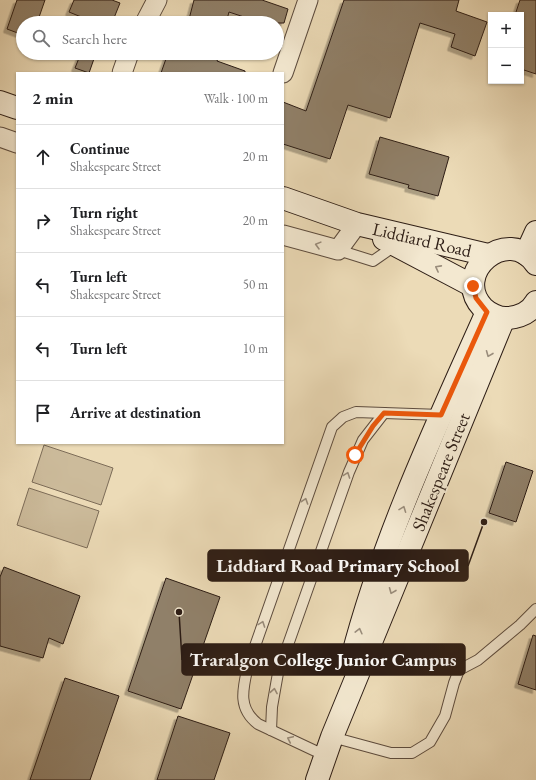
<!DOCTYPE html>
<meta charset="utf-8">
<style>
:root{--surface:#fff;--page:#f2f2f2;--text:#202124;--muted:#757577;--line:#e0e0e0}
body{margin:0;font-family:"EB Garamond",serif;background:var(--page);color:var(--text)}
.controls{position:absolute;right:12px;top:12px;display:grid;overflow:hidden;border-radius:0px;box-shadow:0 1px 3px #0004}
.controls button{width:36px;height:36px;display:grid;place-items:center;padding:0;border:0;border-bottom:1px solid var(--line);background:var(--surface);color:var(--text);font:20px sans-serif}
.stop{position:absolute;width:12px;height:12px;margin:-9px;border:3px solid #ea580c;border-radius:50%;background:#fff}
.stop.end{background:#ea580c;border-color:#fff;box-shadow:0 1px 4px #0008}
.list{margin:0;padding:0;list-style:none}
h2{display:flex;justify-content:space-between;align-items:center;height:52px;margin:0;padding:0 16px;font-size:17px}
h2 small{font-size:13px;font-weight:400;color:var(--muted)}
.list li{display:grid;grid-template-columns:26px 1fr auto;gap:12px;align-items:center;box-sizing:border-box;height:64px;padding:0 16px;border-top:1px solid var(--line)}
.list b{display:block;font-size:15px;white-space:nowrap}
.list p{margin:0;font-size:13px;white-space:nowrap;color:var(--muted)}
.list em{font-size:13px;font-style:normal;color:var(--muted)}
.icon{flex:none;width:22px;height:22px;fill:none;stroke:currentColor;stroke-width:2;stroke-linecap:round;stroke-linejoin:round}
.map{position:relative;flex:none;width:536px;height:780px;overflow:hidden}
.search{position:absolute;background:var(--surface);box-shadow:0 1px 3px #0004;left:16px;top:16px;width:268px;height:44px;display:flex;align-items:center;gap:10px;box-sizing:border-box;padding:0 14px;border-radius:22px;color:var(--muted);font-size:15px}
.panel{position:absolute;background:var(--surface);box-shadow:0 1px 3px #0004;left:16px;top:72px;width:268px;height:372px;border-radius:0px}
.map>svg:first-child{display:block}
</style>
<div class="map">
<svg width="536" height="780" viewBox="0 0 536 780">
<defs>
<filter id="shadow"><feDropShadow dx="-3.5" dy="3.5" stdDeviation="0" flood-color="#0004"/></filter>
</defs>
<rect width="100%" height="100%" fill="#ecdbb7"/>
<filter id="stains"><feTurbulence type="fractalNoise" baseFrequency=".005" numOctaves="4"/><feColorMatrix values="0 0 0 0 .2 0 0 0 0 .09 0 0 0 0 .02 0 0 0 .5 -.17"/></filter>
<radialGradient id="worn" r=".72"><stop offset=".6" stop-color="#630" stop-opacity="0"/><stop offset="1" stop-color="#630" stop-opacity=".3"/></radialGradient>
<g fill="#ccbb9b" stroke="#7c6c58">
<path d="M 44,445 L 113,468 L 101,505 L 32,482 Z"/>
<path d="M 29,488 L 99,511 L 87,548 L 17,525 Z"/>
</g>
<g fill="#908069" stroke="#2d1d15" filter="url(#shadow)">
<path d="M 17,0 L 45,0 L 37,23 L 23,23 L 23,35 L 7,29 Z"/>
<path d="M 74,0 L 112,0 L 120,3 L 112,23 L 96,23 L 69,12 Z"/>
<path d="M 194,0 L 262,0 L 288,9 L 284,23 L 262,23 L 229,12 L 226,23 L 188,23 Z"/>
<path d="M 344,0 L 459,0 L 456,11 L 487,22 L 475,56 L 451,47 L 455,34 L 420,23 L 390,118 L 348,105 L 330,159 L 283,144 L 283,102 L 306,111 Z"/>
<path d="M 520,0 L 536,0 L 536,74 L 521,69 L 521,15 L 515,15 Z"/>
<path d="M 81,53 L 96,53 L 89,73 L 75,68 Z"/>
<path d="M 168,53 L 220,53 L 217,61 L 245,71 L 245,73 L 161,73 Z"/>
<path d="M 380,137 L 449,157 L 438,196 L 408,188 L 409,185 L 369,174 Z"/>
<path d="M 506,462 L 533,471 L 516,522 L 489,513 Z"/>
<path d="M 4,567 L 80,596 L 63,644 L 49,638 L 43,658 L 0,646 L 0,577 Z"/>
<path d="M 166,578 L 220,597 L 181,709 L 128,691 Z"/>
<path d="M 533,635 L 536,636 L 536,690 L 518,684 Z"/>
<path d="M 65,678 L 119,696 L 90,780 L 30,780 Z"/>
<path d="M 178,716 L 230,733 L 214,780 L 157,780 Z"/>
</g>
<g fill="none" stroke-linecap="round" stroke-linejoin="round">
<g stroke="#5d4c3e" stroke-width="12">
<g id="lane">
<path d="M 338,250 L 373,261 L 396,245"/>
<path d="M 271,730 L 272,707 L 278,673 L 349,472 L 363,440 L 384,413"/>
<path d="M 332,737 L 391,753 L 412,753 L 430,742 L 445,716 L 454,683 L 459,670 L 478,660 L 520,625 L 536,609"/>
<path d="M 326,756 L 258,724 C 237,708 243,688 248,666 L 332,427 L 343,417 L 356,412 L 441,415"/>
</g>
</g>
<g stroke="#5d4c3e" stroke-width="21">
<g id="street">
<path d="M 145,23 L 157,0"/>
<path d="M 122,73 L 129,53"/>
<path d="M 283,73 L 308,0"/>
<path d="M 0,137 L 17,143"/>
<path d="M 283,235 L 338,250 L 357,224"/>
</g>
</g>
<g stroke="#2d1d15" stroke-width="24">
<g id="secondary">
<path d="M 0,102 L 17,108"/>
<path d="M 283,198 L 357,224 L 488,255"/>
<path d="M 384,239 L 473,286"/>
<path d="M 526,254 L 536,232"/>
<path d="M 536,264 C 508,224 450,273 483,308 C 488,313 499,319 508,318 C 519,317 530,313 536,302"/>
<path d="M 352,658 C 383,538 437,424 487,312"/>
<path d="M 317,780 L 332,737 L 504,318"/>
</g>
</g>
<use href="#lane" stroke="#f3e8d0" stroke-width="10"/>
<use href="#street" stroke="#f3e8d0" stroke-width="19"/>
<use href="#secondary" stroke="#f3e8d0" stroke-width="22"/>
</g>
<defs><path id="oneway-chevron" d="M-2-3.5L2.5 0L-2 3.5" fill="none" stroke-width="1.6" stroke-linecap="round" stroke-linejoin="round"/></defs>
<g stroke="#9a8d7c">
<use href="#oneway-chevron" transform="translate(318 245) rotate(-165)"/>
<use href="#oneway-chevron" transform="translate(438 268) rotate(-152)"/>
<use href="#oneway-chevron" transform="translate(489 354) rotate(112)"/>
<use href="#oneway-chevron" transform="translate(347 475) rotate(-70)"/>
<use href="#oneway-chevron" transform="translate(305 501) rotate(-71)"/>
<use href="#oneway-chevron" transform="translate(403 509) rotate(-69)"/>
<use href="#oneway-chevron" transform="translate(392 591) rotate(112)"/>
<use href="#oneway-chevron" transform="translate(262 624) rotate(-70)"/>
<use href="#oneway-chevron" transform="translate(359 631) rotate(-76)"/>
<use href="#oneway-chevron" transform="translate(274 691) rotate(-80)"/>
<use href="#oneway-chevron" transform="translate(290 739) rotate(-155)"/>
</g>
<g fill="none" stroke-linecap="round" stroke-linejoin="round">
<path stroke="#ea580c" stroke-width="5" d="M 355,455 L 373,426 L 384,413 L 441,415 L 487,312 L 476,298 L 473,286"/>
</g>
<g text-anchor="middle" stroke-width="3.5" stroke-linejoin="round" paint-order="stroke">
<g font-size="18" fill="#2d1d15" stroke="#f3e8d0">
<text transform="translate(422 240) rotate(13)" y="6">Liddiard Road</text>
<text transform="translate(441 472) rotate(-68)" y="6">Shakespeare Street</text>
</g>
</g>
<path fill="none" stroke="#2d1d15" stroke-width="1.5" d="M484 522L468 566M179 612L182 660"/>
<g fill="#2d1d15" stroke="#f3e8d0" stroke-width="1.5">
<circle cx="484" cy="522" r="4"/>
<circle cx="179" cy="612" r="4"/>
</g>
<g fill="#2d1d15" stroke="#2d1d15" stroke-width="1.5">
<rect x="208" y="550" width="260" height="31" rx="4"/>
<rect x="182" y="644" width="283" height="31" rx="4"/>
</g>
<g font-size="19" text-anchor="middle" font-weight="bold" fill="#fff">
<text x="338" y="572">Liddiard Road Primary School</text>
<text x="323" y="666">Traralgon College Junior Campus</text>
</g>
<rect width="100%" height="100%" filter="url(#stains)"/>
<rect width="100%" height="100%" fill="url(#worn)"/>
</svg>
<div class="controls">
<button>+</button>
<button>−</button>
</div>
<div class="stop" style="left:355px;top:455px"></div>
<div class="stop end" style="left:473px;top:286px"></div>
<div class="search"><svg class="icon" aria-label="search" viewBox="0 0 24 24"><circle cx="10" cy="10" r="6"/><path d="M15 15l6 6"/></svg>Search here</div>
<section class="panel">
<h2>2 min<small>Walk · 100 m</small></h2>
<ul class="list">
<li><svg class="icon" aria-label="ahead" viewBox="0 0 24 24"><path d="M12 20V5M6 11l6-6 6 6"/></svg><div><b>Continue</b><p>Shakespeare Street</p></div><em>20 m</em></li>
<li><svg class="icon" aria-label="right" viewBox="0 0 24 24"><path d="M7 20v-9h11M14 6l5 5-5 5"/></svg><div><b>Turn right</b><p>Shakespeare Street</p></div><em>20 m</em></li>
<li><svg class="icon" aria-label="left" viewBox="0 0 24 24"><path d="M17 20v-9H6M10 6l-5 5 5 5"/></svg><div><b>Turn left</b><p>Shakespeare Street</p></div><em>50 m</em></li>
<li><svg class="icon" aria-label="left" viewBox="0 0 24 24"><path d="M17 20v-9H6M10 6l-5 5 5 5"/></svg><div><b>Turn left</b></div><em>10 m</em></li>
<li><svg class="icon" aria-label="arrive" viewBox="0 0 24 24"><path d="M6 21V4h12l-3 4 3 4H6"/></svg><div><b>Arrive at destination</b></div></li>
</ul>
</section>
</div>
